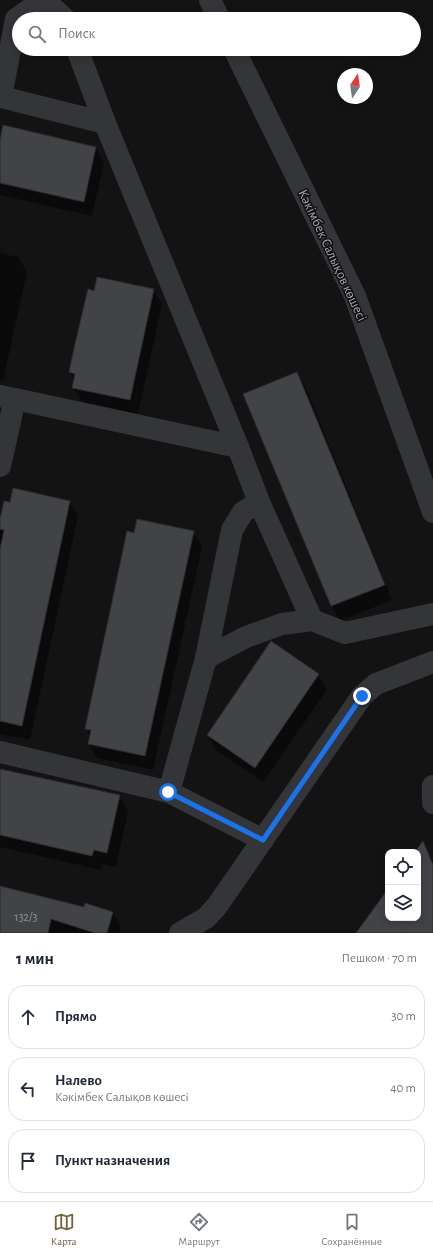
<!DOCTYPE html>
<html lang="ru">
<meta charset="utf-8">
<style>
:root{--surface:#fff;--page:#f6f6f7;--text:#1f2937;--muted:#747a83;--line:#e0e1e3;--accent:#75623c}
body{margin:0;font-family:"Alegreya Sans",sans-serif;background:var(--page);color:var(--text)}
.controls{position:absolute;right:12px;bottom:12px;display:grid;overflow:hidden;border-radius:8px;box-shadow:0 2px 10px #0003}
.controls button{width:36px;height:36px;display:grid;place-items:center;padding:0;border:0;border-bottom:1px solid var(--line);background:var(--surface);color:var(--text);font:20px sans-serif}
.compass{position:absolute;left:337px;top:68px;width:36px;height:36px;border-radius:50%;background:var(--surface);box-shadow:0 2px 10px #0003;rotate:13deg}
.stop{position:absolute;width:12px;height:12px;margin:-9px;border:3px solid #1a73e8;border-radius:50%;background:#fff}
.stop.end{background:#1a73e8;border-color:#fff;box-shadow:0 1px 4px #0008}
.list{margin:0;padding:0;list-style:none}
h2{display:flex;justify-content:space-between;align-items:center;height:52px;margin:0;padding:0 16px;font-size:17px}
h2 small{font-size:13px;font-weight:400;color:var(--muted)}
.list li{display:grid;grid-template-columns:26px 1fr auto;gap:12px;align-items:center;box-sizing:border-box;height:64px;margin:0 8px 8px;padding:0 8px;border:1px solid var(--line);border-radius:16px}
.list b{display:block;font-size:15px;white-space:nowrap}
.list p{margin:0;font-size:13px;white-space:nowrap;color:var(--muted)}
.list em{font-size:13px;font-style:normal;color:var(--muted)}
.icon{flex:none;width:22px;height:22px;fill:none;stroke:currentColor;stroke-width:2;stroke-linecap:round;stroke-linejoin:round}
.map{position:relative;flex:none;width:433px;height:933px;overflow:hidden}
.search{position:absolute;background:var(--surface);box-shadow:0 2px 10px #0003;left:12px;right:12px;top:12px;height:44px;display:flex;align-items:center;gap:10px;box-sizing:border-box;padding:0 14px;border-radius:22px;color:var(--muted);font-size:15px}
.sheet{height:268px;background:var(--surface)}
nav{display:flex;justify-content:space-around;align-items:center;box-sizing:border-box;height:56px;border-top:1px solid var(--line);background:var(--surface);font-size:11px;color:var(--muted)}
nav a{display:grid;justify-items:center;gap:2px}
nav .on{color:var(--accent)}
.map>svg:first-child{display:block}
</style>
<div class="map">
<svg width="433" height="933" viewBox="0 0 433 933">
<rect width="100%" height="100%" fill="#131314"/>
<g fill="#0007">
<path d="M 4,127 L 96,148 L 104,163 L 92,216 L 0,195 L 0,144 Z"/>
<path d="M 0,253 L 18,257 L 27,272 L 3,381 L 0,380 Z"/>
<path d="M 153,290 L 162,304 L 138,414 L 82,402 L 73,387 L 75,380 L 70,372 Z"/>
<path d="M 297,374 L 306,388 L 392,600 L 340,621 L 332,606 L 245,395 Z"/>
<path d="M 69,501 L 78,516 L 30,740 L 0,734 L 0,524 Z"/>
<path d="M 193,532 L 202,547 L 153,770 L 97,758 L 89,743 L 90,736 L 86,728 Z"/>
<path d="M 271,643 L 318,675 L 327,690 L 263,782 L 216,750 L 208,735 Z"/>
<path d="M 0,769 L 119,796 L 128,811 L 116,867 L 102,864 L 101,870 L 0,847 Z"/>
<path d="M 422,843 L 433,862 L 433,933 L 357,933 L 388,891 L 388,918 L 418,918 L 418,852 L 416,852 Z"/>
<path d="M 0,887 L 84,908 L 113,913 L 121,927 L 119,933 L 0,933 Z"/>
</g>
<g fill="#424347" stroke="#2d2d30">
<path d="M 3,125 L 96,147 L 84,202 L 0,183 L 0,140 Z"/>
<path d="M 97,277 L 154,289 L 130,400 L 72,388 L 75,374 L 69,372 L 75,344 L 88,289 L 94,291 Z"/>
<path d="M 297,372 L 385,585 L 331,606 L 243,394 Z"/>
<path d="M 13,488 L 70,501 L 22,726 L 0,721 L 0,549 L 4,530 L 0,529 L 0,519 L 4,501 L 10,502 Z"/>
<path d="M 137,519 L 194,531 L 145,756 L 88,744 L 91,730 L 85,729 L 127,531 L 134,533 Z"/>
<path d="M 271,641 L 319,674 L 255,768 L 207,735 Z"/>
<path d="M 0,769 L 120,795 L 107,853 L 94,850 L 92,856 L 0,835 Z"/>
<path d="M 423,841 L 433,865 L 433,933 L 356,933 L 388,889 L 388,918 L 418,918 L 418,852 L 415,852 Z"/>
<path d="M 0,886 L 84,907 L 85,903 L 113,912 L 107,933 L 95,933 L 51,919 L 48,933 L 0,933 Z"/>
</g>
<g fill="none" stroke-linecap="round" stroke-linejoin="round">
<g stroke="#343539" stroke-width="22">
<path d="M 43,0 L 16,19 L 1,97 L 105,123"/>
<path d="M 44,0 L 65,19"/>
<path d="M 210,0 L 219,19"/>
<path d="M 77,49 L 105,123 L 238,447"/>
<path d="M 234,49 L 355,296 L 433,512"/>
<path d="M 0,396 L 15,399 L 0,466"/>
<path d="M 15,399 L 238,447 L 259,502 L 312,620 L 345,633 L 433,614"/>
<path d="M 206,658 L 246,637 L 282,624 L 312,620"/>
<path d="M 0,752 L 169,792 L 263,840"/>
<path d="M 433,786 L 433,803"/>
<path d="M 169,792 L 206,658 L 232,530 L 243,512 L 259,502"/>
<path d="M 180,933 L 206,918 L 217,906 L 362,696 L 376,684 L 433,662"/>
</g>
</g>
<g fill="none" stroke-linecap="round" stroke-linejoin="round">
<path stroke="#1a73e8" stroke-width="5" d="M 168,792 L 263,840 L 362,696"/>
</g>
<g text-anchor="middle" stroke-width="3" stroke-linejoin="round" paint-order="stroke">
<g font-size="12" fill="#8d9098">
<text x="26" y="921">132/3</text>
</g>
<g font-size="14" fill="#a6aab3" stroke="#0e0e0f">
<text transform="translate(333 255) rotate(65)" y="5">Кәкімбек Салықов көшесі</text>
</g>
</g>
</svg>
<div class="controls">
<button><svg class="icon" aria-label="locate" viewBox="0 0 24 24"><circle cx="12" cy="12" r="6"/><path d="M12 2v4M12 18v4M2 12h4M18 12h4"/></svg></button>
<button><svg class="icon" aria-label="layers" viewBox="0 0 24 24"><path d="M12 4l9 5-9 5-9-5zM3 14l9 5 9-5"/></svg></button>
</div>
<svg class="compass" viewBox="-18 -18 36 36"><path d="M0-13l5 13h-10z" fill="#e53935"/><path d="M0 13l5-13h-10z" fill="#747a83"/></svg>
<div class="stop" style="left:168px;top:792px"></div>
<div class="stop end" style="left:362px;top:696px"></div>
<div class="search"><svg class="icon" aria-label="search" viewBox="0 0 24 24"><circle cx="10" cy="10" r="6"/><path d="M15 15l6 6"/></svg>Поиск</div>
</div>
<section class="sheet">
<h2>1 мин<small>Пешком · 70 m</small></h2>
<ul class="list">
<li><svg class="icon" aria-label="ahead" viewBox="0 0 24 24"><path d="M12 20V5M6 11l6-6 6 6"/></svg><div><b>Прямо</b></div><em>30 m</em></li>
<li><svg class="icon" aria-label="left" viewBox="0 0 24 24"><path d="M17 20v-9H6M10 6l-5 5 5 5"/></svg><div><b>Налево</b><p>Кәкімбек Салықов көшесі</p></div><em>40 m</em></li>
<li><svg class="icon" aria-label="arrive" viewBox="0 0 24 24"><path d="M6 21V4h12l-3 4 3 4H6"/></svg><div><b>Пункт назначения</b></div></li>
</ul>
</section>
<nav>
<a class="on"><svg class="icon" aria-label="map" viewBox="0 0 24 24"><path d="M3 6l6-2 6 2 6-2v14l-6 2-6-2-6 2zM9 4v14M15 6v14"/></svg>Карта</a>
<a><svg class="icon" aria-label="directions" viewBox="0 0 24 24"><path d="M12 3l9 9-9 9-9-9zM9 14v-3h6M13 9l2 2-2 2"/></svg>Маршрут</a>
<a><svg class="icon" aria-label="saved" viewBox="0 0 24 24"><path d="M7 4h10v16l-5-4-5 4z"/></svg>Сохранённые</a>
</nav>
